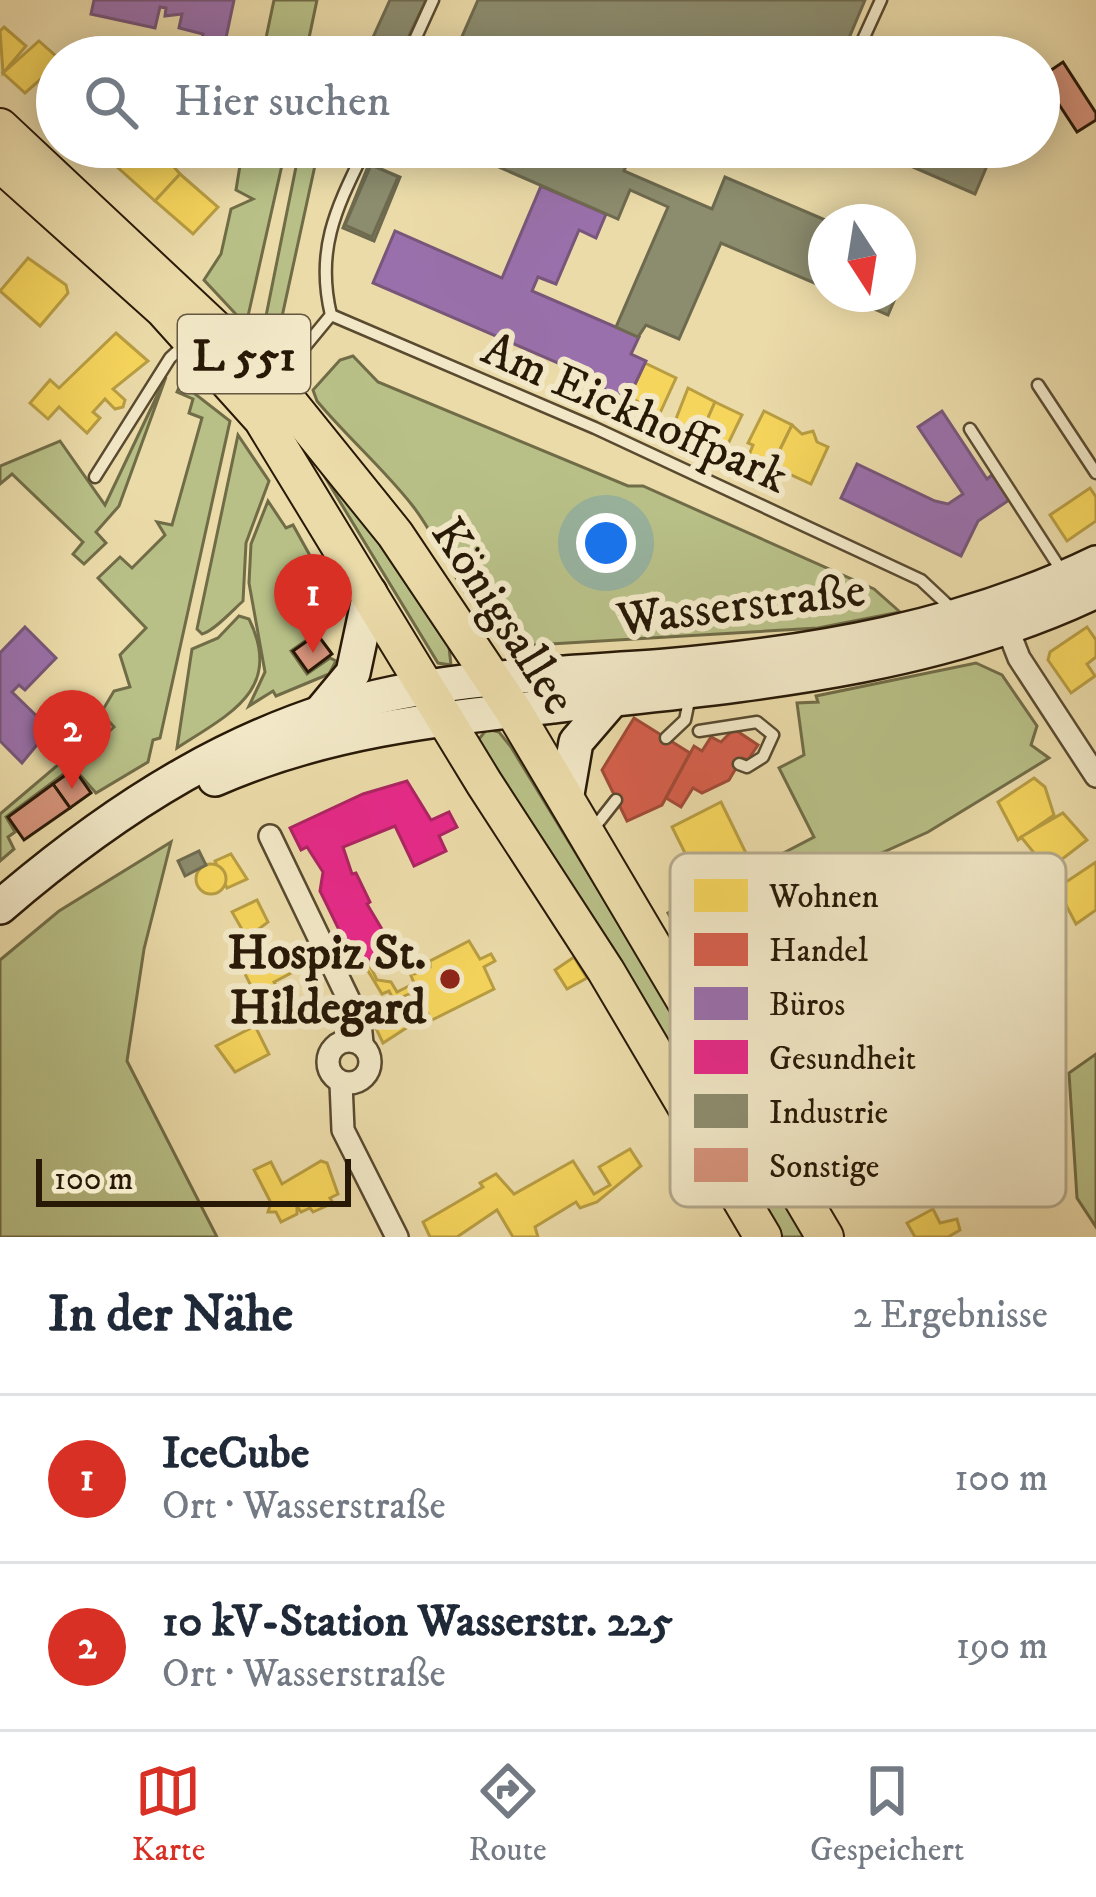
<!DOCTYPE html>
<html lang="de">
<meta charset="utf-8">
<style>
:root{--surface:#fff;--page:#f6f6f7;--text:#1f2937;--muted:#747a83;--line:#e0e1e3;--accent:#d93025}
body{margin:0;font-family:"IM FELL DW Pica",serif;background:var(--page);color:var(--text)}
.compass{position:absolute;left:808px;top:204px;width:108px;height:108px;border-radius:50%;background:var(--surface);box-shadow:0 6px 30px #0003;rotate:168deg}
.scale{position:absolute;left:36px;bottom:30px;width:315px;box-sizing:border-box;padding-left:12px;border:6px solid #281907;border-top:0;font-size:33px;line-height:42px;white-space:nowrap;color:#281907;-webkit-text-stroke:9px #f2e8c7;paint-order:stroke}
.you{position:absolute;left:606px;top:543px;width:42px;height:42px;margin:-30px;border:9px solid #fff;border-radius:50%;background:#1a73e8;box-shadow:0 0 0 18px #1a73e833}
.badge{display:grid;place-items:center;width:78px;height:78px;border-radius:50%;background:var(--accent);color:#fff;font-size:39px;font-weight:700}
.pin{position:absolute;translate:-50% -99px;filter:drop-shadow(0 3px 6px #0008)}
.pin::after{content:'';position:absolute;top:63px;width:42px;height:36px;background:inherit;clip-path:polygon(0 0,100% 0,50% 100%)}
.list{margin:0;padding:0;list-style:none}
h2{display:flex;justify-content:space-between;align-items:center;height:156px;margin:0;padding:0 48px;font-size:51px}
h2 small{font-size:39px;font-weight:400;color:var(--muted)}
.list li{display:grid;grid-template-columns:78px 1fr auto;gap:36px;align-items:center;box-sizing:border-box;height:168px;padding:0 48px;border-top:3px solid var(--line)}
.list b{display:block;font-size:45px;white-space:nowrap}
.list p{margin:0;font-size:39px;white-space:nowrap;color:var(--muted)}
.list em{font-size:39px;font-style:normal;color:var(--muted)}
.icon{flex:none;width:66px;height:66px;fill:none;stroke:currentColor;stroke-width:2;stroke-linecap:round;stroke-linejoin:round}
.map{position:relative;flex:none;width:1096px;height:1237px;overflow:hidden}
.search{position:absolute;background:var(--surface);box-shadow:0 6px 30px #0003;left:36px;right:36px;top:36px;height:132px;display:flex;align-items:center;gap:30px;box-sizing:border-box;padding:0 42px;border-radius:66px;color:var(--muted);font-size:45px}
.sheet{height:492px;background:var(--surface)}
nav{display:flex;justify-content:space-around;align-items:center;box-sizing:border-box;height:168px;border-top:3px solid var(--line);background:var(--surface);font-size:33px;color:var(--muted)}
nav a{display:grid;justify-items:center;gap:6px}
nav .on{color:var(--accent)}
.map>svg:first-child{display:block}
</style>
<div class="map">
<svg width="1096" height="1237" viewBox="0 0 1096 1237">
<rect width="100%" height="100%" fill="#ebdba9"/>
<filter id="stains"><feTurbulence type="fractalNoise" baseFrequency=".00167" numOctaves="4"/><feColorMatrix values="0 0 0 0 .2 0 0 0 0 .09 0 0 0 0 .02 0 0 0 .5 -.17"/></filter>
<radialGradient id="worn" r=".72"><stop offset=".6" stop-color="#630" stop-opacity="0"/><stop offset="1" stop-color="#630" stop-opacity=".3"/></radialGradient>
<g fill="#b8c087" stroke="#706c47" stroke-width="3">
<path d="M 274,0 L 317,0 L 305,57 L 262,57 Z"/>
<path d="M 243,147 L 286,147 L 246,325 L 204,280 L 221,254 L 231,209 L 253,199 L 236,190 Z"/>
<path d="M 300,147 L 319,147 L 278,335 L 291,341 L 279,355 L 261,341 Z"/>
<path d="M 353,356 L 378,382 L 628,486 L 643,486 L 874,589 L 900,612 L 818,628 L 517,646 C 466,619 447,549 412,505 C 384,469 347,437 317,401 L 313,390 L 340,360 Z"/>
<path d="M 166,377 L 119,506 L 96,532 L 106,543 L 84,564 L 73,554 L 83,542 L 12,474 L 0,484 L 0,466 L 60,441 L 105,505 Z"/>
<path d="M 181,383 L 230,421 L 160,738 L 153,740 L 148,762 L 96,793 L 73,767 L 6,817 L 15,832 L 8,837 L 14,849 L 0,861 L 0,814 L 72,753 L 79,759 L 114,727 L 101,713 L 114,691 L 130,687 L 120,655 L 146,628 L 98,578 L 120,557 L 132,568 L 165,535 L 157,522 L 172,525 L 202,418 L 189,413 L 193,399 L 177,392 Z"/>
<path d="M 238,435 L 269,481 L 246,543 L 243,601 C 234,609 213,632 202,634 L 197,629 Z"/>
<path d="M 314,459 L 363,510 L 449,647 L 451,665 L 438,663 Z"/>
<path d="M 268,501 L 286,528 L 293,525 L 343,615 L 291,651 L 307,674 L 330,658 L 336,661 L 329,674 L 276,696 L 273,691 L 249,706 L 265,672 L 249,583 L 251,544 Z"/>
<path d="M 239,616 L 249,619 C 284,690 229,714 177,748 L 192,649 L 218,638 Z"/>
<path d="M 976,663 L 1002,675 L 1037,726 L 1031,745 L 1049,758 L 928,832 L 795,892 L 784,876 L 678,932 L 668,913 L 814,837 L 779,768 L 804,755 L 797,703 L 818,702 L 816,696 Z"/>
<path d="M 487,729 L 499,732 L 511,747 L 810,1237 L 773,1237 L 475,744 Z"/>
<path d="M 171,842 L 144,949 L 127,1061 L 217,1237 L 0,1237 L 0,960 L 59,911 Z"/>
<path d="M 1096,1054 L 1096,1227 L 1077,1198 L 1069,1073 Z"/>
</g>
<g fill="#f6d55c" stroke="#b89d42" stroke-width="3">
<path d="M 4,27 L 26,46 L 3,73 L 0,31 Z"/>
<path d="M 39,41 L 57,57 L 57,65 L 25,93 L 3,73 Z"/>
<path d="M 112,147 L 157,147 L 180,174 L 155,201 L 105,156 Z"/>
<path d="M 180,174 L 218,207 L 193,234 L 155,201 Z"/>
<path d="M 28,258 L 66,285 L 68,293 L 40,326 L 0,291 Z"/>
<path d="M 116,333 L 148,361 L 113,389 L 125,400 L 123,407 L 115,409 L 105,399 L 93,412 L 100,418 L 87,433 L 59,407 L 48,419 L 30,403 L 50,380 L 59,388 Z"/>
<path d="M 645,363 L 676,378 L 660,413 L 629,397 Z"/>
<path d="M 688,388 L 715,402 L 700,436 L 674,424 Z"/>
<path d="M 715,402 L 742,415 L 726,448 L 700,436 Z"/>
<path d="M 764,411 L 792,425 L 772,466 L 749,455 L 753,445 L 748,443 Z"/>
<path d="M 792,425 L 802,434 L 813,431 L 817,442 L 828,447 L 811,484 L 772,466 Z"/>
<path d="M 1090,488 L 1096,497 L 1096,521 L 1067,541 L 1050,515 Z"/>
<path d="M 1087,627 L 1096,640 L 1096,657 L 1087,664 L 1095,676 L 1071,693 L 1048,660 L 1050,652 Z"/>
<path d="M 1034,778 L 1045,787 L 1054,815 L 1018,840 L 998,802 Z"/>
<path d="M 721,802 L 747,855 L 698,879 L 672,827 Z"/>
<path d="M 1063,813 L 1087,840 L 1048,870 L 1021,837 Z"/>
<path d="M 231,854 L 247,879 L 227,888 L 215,861 Z"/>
<path d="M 1096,862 L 1096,910 L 1076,924 L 1057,888 Z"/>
<circle cx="211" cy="879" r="15"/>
<path d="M 257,900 L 268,922 L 247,938 L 232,912 Z"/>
<path d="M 469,941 L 480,959 L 491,954 L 495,961 L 484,967 L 494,989 L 430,1021 L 409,971 L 414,974 L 430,967 L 430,961 Z"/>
<path d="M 280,946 L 293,972 L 274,982 L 278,989 L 254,992 L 241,966 Z"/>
<path d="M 574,957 L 587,978 L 567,989 L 555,970 Z"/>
<path d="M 366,958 L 377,980 L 391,982 L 397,992 L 413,984 L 421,1000 L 413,1004 L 409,994 L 394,1001 L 389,991 L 382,994 L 362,961 Z"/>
<path d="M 421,1000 L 428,1014 L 383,1043 L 371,1018 Z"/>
<path d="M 255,1026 L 269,1054 L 235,1072 L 216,1046 Z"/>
<path d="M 630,1149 L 641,1166 L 597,1202 L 580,1208 L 576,1202 L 535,1227 L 538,1237 L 513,1237 L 497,1210 L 457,1237 L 430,1237 L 423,1222 L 483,1187 L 480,1183 L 496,1174 L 514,1194 L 573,1161 L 594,1194 L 610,1185 L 599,1167 Z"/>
<path d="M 321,1161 L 327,1163 L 338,1194 L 330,1198 L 333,1203 L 313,1212 L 310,1208 L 301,1212 L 297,1206 L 297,1214 L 281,1222 L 276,1212 L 268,1212 L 271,1203 L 254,1170 L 271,1162 L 282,1184 Z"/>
<path d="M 933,1209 L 940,1223 L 957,1219 L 960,1230 L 948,1237 L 915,1237 L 907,1223 Z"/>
</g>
<g fill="#d6604d" stroke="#a24b38" stroke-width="3">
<path d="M 634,718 L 690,753 L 662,805 L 627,821 L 602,770 Z"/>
<path d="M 734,729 L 758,745 L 748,760 L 742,758 L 729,780 L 702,793 L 693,788 L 681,807 L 666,798 L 694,746 L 702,751 L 711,737 L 721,742 Z"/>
</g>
<g fill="#9970ab" stroke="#77567a" stroke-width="3">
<path d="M 94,0 L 234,0 L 223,52 L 200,47 L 203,34 L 179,28 L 182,14 L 165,16 L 166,8 L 160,7 L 155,28 L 91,14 Z"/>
<path d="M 541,186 L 606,214 L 596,238 L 579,230 L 556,284 L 538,277 L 532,291 L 639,337 L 631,354 L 646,361 L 628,399 L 600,387 L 602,382 L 373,283 L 395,231 L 502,278 Z"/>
<path d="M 942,411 L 987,479 L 992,475 L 1009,500 L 978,521 L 961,556 L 841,498 L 857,464 L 935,501 L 948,504 L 963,494 L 918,427 Z"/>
<path d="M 25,627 L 56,658 L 25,690 L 19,685 L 12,692 L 50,729 L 22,763 L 0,741 L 0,653 Z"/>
</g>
<path fill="#e7298a" stroke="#ae2463" stroke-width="3" d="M 407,781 L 431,820 L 449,812 L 457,827 L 439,836 L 446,851 L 414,866 L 395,826 L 343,847 L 352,874 L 356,873 L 370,902 L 367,904 L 392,946 L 352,971 L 338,943 L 344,940 L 320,891 L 323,872 L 307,847 L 301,850 L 290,828 L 363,794 Z"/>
<g fill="#8c8c6e" stroke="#6e6a4f" stroke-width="3">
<path d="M 390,0 L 426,0 L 399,57 L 364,57 Z"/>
<path d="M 478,0 L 865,0 L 841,57 L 453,57 Z"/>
<path d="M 166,40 L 223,52 L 244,57 L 162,57 Z"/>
<path d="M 453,147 L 634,147 L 624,171 L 712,209 L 725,177 L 830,222 L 826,288 L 721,243 L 679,339 L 646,325 L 638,337 L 616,327 L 668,207 L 630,190 L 618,219 Z"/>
<path d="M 867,147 L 995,147 L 975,194 Z"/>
<path d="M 369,164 L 400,177 L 374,241 L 343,228 Z"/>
<path d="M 371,165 L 398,177 L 372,237 L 345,225 Z"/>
<path d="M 840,294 L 897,294 L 888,315 Z"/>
<path d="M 199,851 L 206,865 L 185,876 L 178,861 Z"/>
</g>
<g fill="#d6937b" stroke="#281907" stroke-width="3">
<path d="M 1063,62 L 1096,113 L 1096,120 L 1077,132 L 1041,77 Z"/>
<path d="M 317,634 L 332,654 L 308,672 L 293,651 Z"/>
<path d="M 74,769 L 91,793 L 70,808 L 53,784 Z"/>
<path d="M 53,784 L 70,808 L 24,840 L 8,817 Z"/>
</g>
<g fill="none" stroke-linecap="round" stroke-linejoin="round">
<g stroke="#594a30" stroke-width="15">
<g id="service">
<path d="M 407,57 L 433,0"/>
<path d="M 855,57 L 881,0"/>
<path d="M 331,315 C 315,248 337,207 366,147"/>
<path d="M 279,378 L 331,315 L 595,428 L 921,580 L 953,610"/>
<path d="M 1038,385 L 1096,473"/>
<path d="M 970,429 L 1063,573"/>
<path d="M 95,477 L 170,358 L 184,345"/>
<path d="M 699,731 L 757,722 L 773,735 L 763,757 L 747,767 L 739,764"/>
<path d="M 666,738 L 685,720 L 690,696"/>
<path d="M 594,828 L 616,800"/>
</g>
</g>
<g stroke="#594a30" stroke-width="26">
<g id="minor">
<path d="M 1003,617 L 1019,658 L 1096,776"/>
<path d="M 270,836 L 360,1023 L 362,1043"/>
<circle cx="349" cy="1062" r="21"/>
<path d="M 341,1083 L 343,1130 L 397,1237"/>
</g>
</g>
<g stroke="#281907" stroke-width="38">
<g id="secondary">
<path d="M 319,714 L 353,673 L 370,593"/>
<path d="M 215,779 C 324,731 435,719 553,706 C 736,685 927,672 1096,591"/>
<path d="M 566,800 L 576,742 L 613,699"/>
<path d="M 0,907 C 115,808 244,724 395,693 C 484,675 575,673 666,666 C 813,653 962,628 1096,563"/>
</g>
</g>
<g stroke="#281907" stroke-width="40">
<g id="primary">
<path d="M 0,127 L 274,384 L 395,534 L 513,710 L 825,1237"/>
<path d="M 0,163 L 163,309 L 262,419 L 484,783 L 606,971 L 763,1237"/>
</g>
</g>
<use href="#service" stroke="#f2e8c7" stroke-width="10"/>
<use href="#minor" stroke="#f2e8c7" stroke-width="21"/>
<use href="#secondary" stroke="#f2e8c7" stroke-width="33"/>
<use href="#primary" stroke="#ebdba9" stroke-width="36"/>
</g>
<circle fill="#8f2418" stroke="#f2e8c7" stroke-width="4.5" cx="450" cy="979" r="12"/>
<g text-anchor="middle" stroke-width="12" stroke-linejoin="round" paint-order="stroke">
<rect fill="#f2e8c7" stroke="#655741" stroke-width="3" x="178" y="315" width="132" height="78" rx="9"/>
<g font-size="45" font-weight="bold" fill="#281907">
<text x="244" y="370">L 551</text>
</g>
<g font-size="48" fill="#281907" stroke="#f2e8c7">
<text transform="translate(636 411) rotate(24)" y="17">Am Eickhoffpark</text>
<text transform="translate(741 603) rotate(-7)" y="17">Wasserstraße</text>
<text transform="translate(505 615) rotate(57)" y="17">Königsallee</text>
</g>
<g font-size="48" font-weight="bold" fill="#281907" stroke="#f2e8c7" text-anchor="end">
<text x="426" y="968">Hospiz St.<tspan x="426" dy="55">Hildegard</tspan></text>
</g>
</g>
<rect x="670" y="853" width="396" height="354" rx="18" fill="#f2e8c7" stroke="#b5aa8d" stroke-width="3"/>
<rect x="694" y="879" width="54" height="33" fill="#f6d55c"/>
<rect x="694" y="933" width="54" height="33" fill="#d6604d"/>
<rect x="694" y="987" width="54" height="33" fill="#9970ab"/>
<rect x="694" y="1040" width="54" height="34" fill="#e7298a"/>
<rect x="694" y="1094" width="54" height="34" fill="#8c8c6e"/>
<rect x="694" y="1148" width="54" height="34" fill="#d6937b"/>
<g font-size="33" fill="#281907">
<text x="769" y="907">Wohnen</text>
<text x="769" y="961">Handel</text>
<text x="769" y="1015">Büros</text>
<text x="769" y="1069">Gesundheit</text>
<text x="769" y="1123">Industrie</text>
<text x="769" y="1177">Sonstige</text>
</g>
<rect width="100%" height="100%" filter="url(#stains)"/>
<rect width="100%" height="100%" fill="url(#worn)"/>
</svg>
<svg class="compass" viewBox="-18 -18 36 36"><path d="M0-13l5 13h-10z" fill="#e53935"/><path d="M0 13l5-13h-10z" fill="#747a83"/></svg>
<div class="scale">100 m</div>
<div class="you"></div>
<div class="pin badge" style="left:313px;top:653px">1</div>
<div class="pin badge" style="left:72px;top:789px">2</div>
<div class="search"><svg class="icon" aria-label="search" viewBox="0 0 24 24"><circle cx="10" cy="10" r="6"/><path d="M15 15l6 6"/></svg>Hier suchen</div>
</div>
<section class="sheet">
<h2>In der Nähe<small>2 Ergebnisse</small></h2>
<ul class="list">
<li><span class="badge">1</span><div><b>IceCube</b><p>Ort · Wasserstraße</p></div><em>100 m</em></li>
<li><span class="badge">2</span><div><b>10 kV-Station Wasserstr. 225</b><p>Ort · Wasserstraße</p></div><em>190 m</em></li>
</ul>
</section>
<nav>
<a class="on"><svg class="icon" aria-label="map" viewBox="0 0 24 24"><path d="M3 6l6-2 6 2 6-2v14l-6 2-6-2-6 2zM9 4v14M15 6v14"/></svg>Karte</a>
<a><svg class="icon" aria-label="directions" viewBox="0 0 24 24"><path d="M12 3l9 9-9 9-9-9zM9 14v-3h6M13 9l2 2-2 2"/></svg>Route</a>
<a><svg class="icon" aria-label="saved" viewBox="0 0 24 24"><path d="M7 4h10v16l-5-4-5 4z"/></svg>Gespeichert</a>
</nav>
